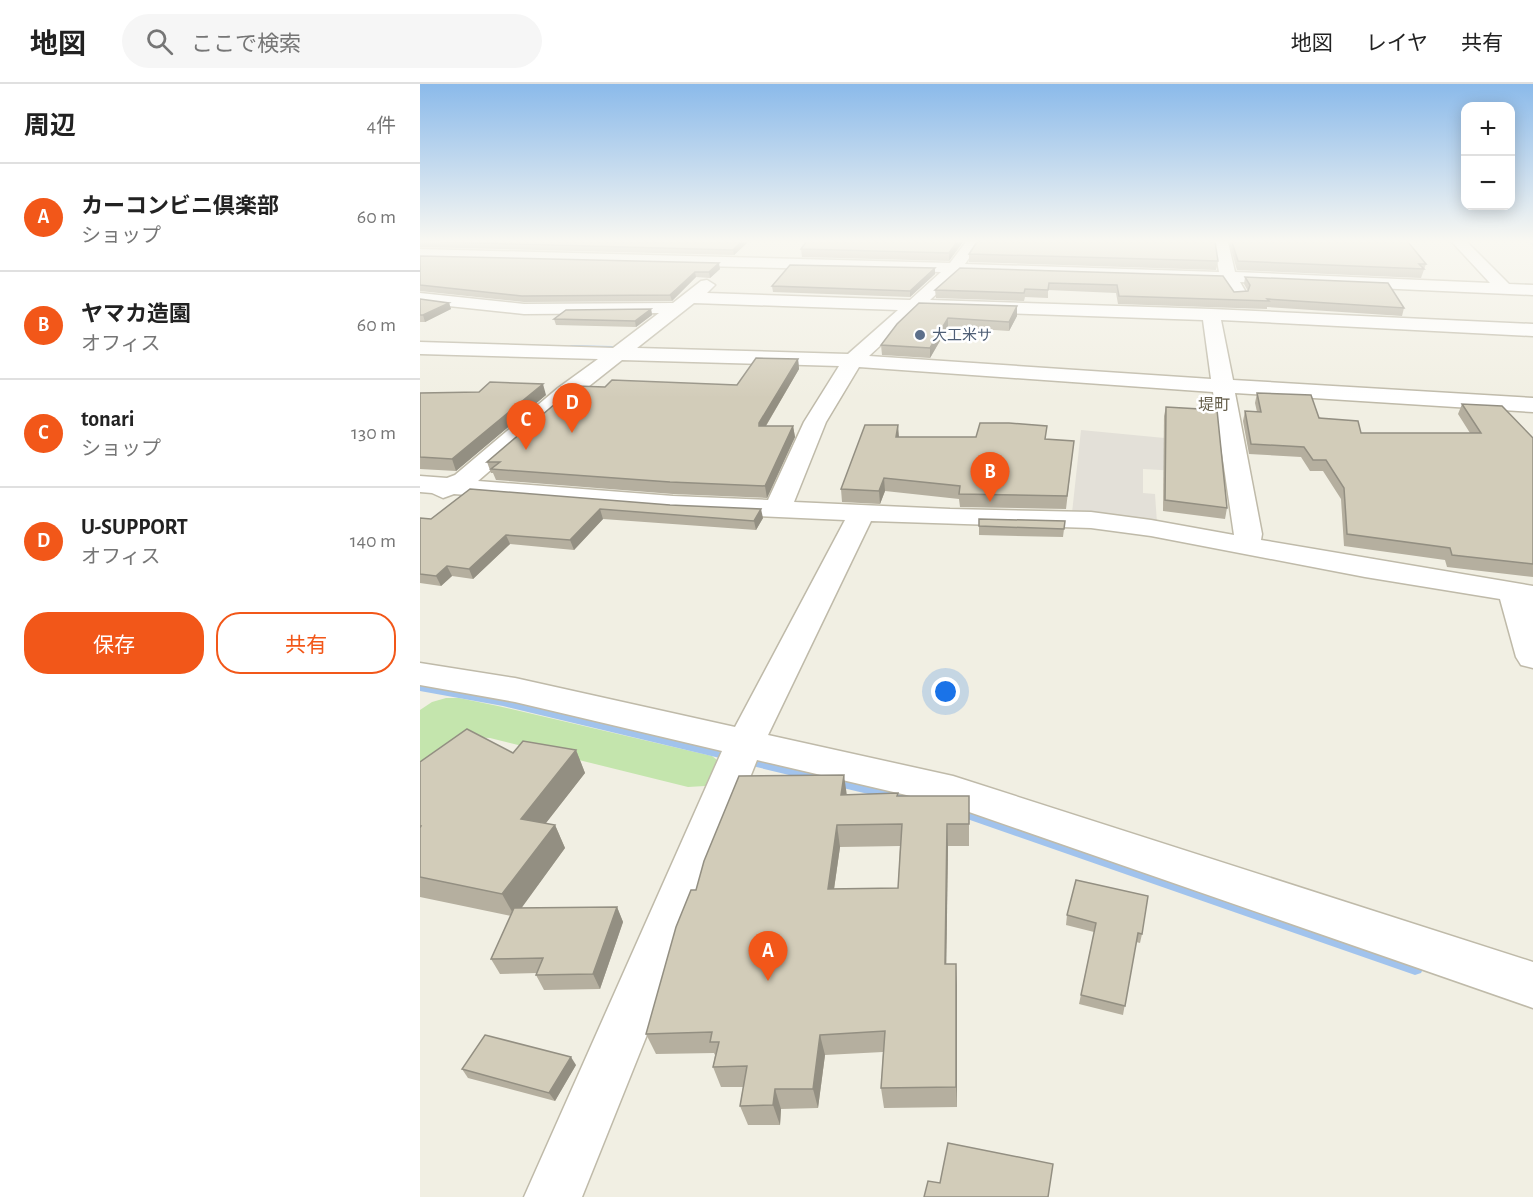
<!DOCTYPE html>
<html lang="ja">
<meta charset="utf-8">
<style>
:root{--surface:#fff;--page:#f6f6f6;--text:#222;--muted:#767676;--line:#e0e0e0;--accent:#f25719}
body{margin:0;font-family:"Alegreya Sans","Noto Sans JP",sans-serif;background:var(--page);color:var(--text)}
.controls{position:absolute;right:18px;top:18px;display:grid;overflow:hidden;border-radius:12px;box-shadow:0 3px 15px #0003}
.controls button{width:54px;height:54px;display:grid;place-items:center;padding:0;border:0;border-bottom:2px solid var(--line);background:var(--surface);color:var(--text);font:30px sans-serif}
.you{position:absolute;left:526px;top:608px;width:21px;height:21px;margin:-15px;border:4px solid #fff;border-radius:50%;background:#1a73e8;box-shadow:0 0 0 9px #1a73e833}
.badge{display:grid;place-items:center;width:39px;height:39px;border-radius:50%;background:var(--accent);color:#fff;font-size:20px;font-weight:700}
.pin{position:absolute;translate:-50% -50px;filter:drop-shadow(0 2px 3px #0008)}
.pin::after{content:'';position:absolute;top:32px;width:21px;height:18px;background:inherit;clip-path:polygon(0 0,100% 0,50% 100%)}
.list{margin:0;padding:0;list-style:none}
h2{display:flex;justify-content:space-between;align-items:center;height:78px;margin:0;padding:0 24px;font-size:26px}
h2 small{font-size:20px;font-weight:400;color:var(--muted)}
.list li{display:grid;grid-template-columns:39px 1fr auto;gap:18px;align-items:center;box-sizing:border-box;height:108px;padding:0 24px;border-top:2px solid var(--line)}
.list b{display:block;font-size:22px;white-space:nowrap}
.list p{margin:0;font-size:20px;white-space:nowrap;color:var(--muted)}
.list em{font-size:20px;font-style:normal;color:var(--muted)}
.actions{display:flex;gap:12px;padding:18px 24px}
.actions a{flex:1;padding:14px 0;border:2px solid var(--accent);border-radius:24px;text-align:center;font-size:21px;color:var(--accent)}
.actions .main{background:var(--accent);color:#fff}
.icon{flex:none;width:33px;height:33px;fill:none;stroke:currentColor;stroke-width:2;stroke-linecap:round;stroke-linejoin:round}
.map{position:relative;flex:none;width:1113px;height:1113px;overflow:hidden}
header{display:flex;align-items:center;gap:36px;box-sizing:border-box;height:84px;padding:0 30px;background:var(--surface);border-bottom:2px solid var(--line)}
header strong{font-size:28px}
nav{display:flex;gap:33px;margin-inline-start:auto;font-size:21px}
.search{width:420px;height:54px;background:var(--page);display:flex;align-items:center;gap:15px;box-sizing:border-box;padding:0 21px;border-radius:33px;color:var(--muted);font-size:22px}
main{display:flex}
aside{flex:1;background:var(--surface)}
.map>svg:first-child{display:block}
</style>
<header>
<strong>地図</strong>
<div class="search"><svg class="icon" aria-label="search" viewBox="0 0 24 24"><circle cx="10" cy="10" r="6"/><path d="M15 15l6 6"/></svg>ここで検索</div>
<nav><a>地図</a><a>レイヤ</a><a>共有</a></nav>
</header>
<main>
<aside>
<h2>周辺<small>4件</small></h2>
<ul class="list">
<li><span class="badge">A</span><div><b>カーコンビニ倶楽部</b><p>ショップ</p></div><em>60 m</em></li>
<li><span class="badge">B</span><div><b>ヤマカ造園</b><p>オフィス</p></div><em>60 m</em></li>
<li><span class="badge">C</span><div><b>tonari</b><p>ショップ</p></div><em>130 m</em></li>
<li><span class="badge">D</span><div><b>U-SUPPORT</b><p>オフィス</p></div><em>140 m</em></li>
</ul>
<div class="actions"><a class="main">保存</a><a>共有</a></div>
</aside>
<div class="map">
<svg width="1113" height="1113" viewBox="0 0 1113 1113">
<rect width="100%" height="100%" fill="#f1efe3"/>
<path fill="#e3e0d8" d="M 661,346 L 755,355 L 758,387 L 723,385 L 723,409 L 735,410 L 737,439 L 652,429 Z"/>
<path fill="#c4e5ad" d="M 26,614 L 39,614 L 78,622 L 292,672 L 302,680 L 299,694 L 285,702 L 268,703 L 70,654 L 54,653 L 0,692 L 0,626 L 12,618 Z"/>
<g fill="none" stroke-linecap="round" stroke-linejoin="round">
<g fill="#a1c3ed" fill-rule="evenodd">
<path d="M 1108,158 L 1113,158 L 1113,162 Z"/>
<path d="M 151,261 L 192,262 L 196,264 L 192,266 L 149,264 L 147,263 Z"/>
<path d="M 0,599 L 83,614 L 304,665 L 309,666 L 311,670 L 309,674 L 304,675 L 83,622 L 0,607 Z"/>
<path d="M 333,672 L 498,710 L 503,712 L 505,716 L 503,720 L 498,722 L 328,681 L 326,677 L 328,673 Z"/>
<path d="M 535,719 L 995,875 L 1001,877 L 1004,883 L 1001,889 L 995,891 L 530,729 L 528,725 L 530,721 Z"/>
</g>
<g stroke="#bfbaa9" stroke-width="3">
<path id="minor" d="M 546,158 L 560,158 L 545,180 L 799,188 L 794,158 L 808,158 L 815,188 L 1070,199 L 1032,158 L 1047,158 L 1089,200 L 1113,201 L 1113,211 L 820,198 L 827,210 L 825,214 L 813,214 L 803,197 L 539,189 L 510,216 L 791,225 L 1113,240 L 1113,252 L 801,236 L 813,296 L 1113,314 L 1113,328 L 815,309 L 842,450 L 841,456 L 1113,502 L 1113,584 L 1101,581 L 1096,573 L 1080,515 L 945,493 L 731,452 L 671,444 L 451,437 L 348,651 L 533,692 L 1113,878 L 1113,924 L 529,721 L 337,676 L 162,1113 L 104,1113 L 302,667 L 95,618 L 0,601 L 0,579 L 95,594 L 315,643 L 425,436 L 253,428 L 34,410 L 23,414 L 12,409 L 0,408 L 0,392 L 27,394 L 35,391 L 138,304 L 178,275 L 0,270 L 0,258 L 193,264 L 239,229 L 104,230 L 0,219 L 0,209 L 104,220 L 253,219 L 281,197 L 287,196 L 295,201 L 287,209 L 490,216 L 521,188 L 0,175 L 0,165 L 530,179 ZM 274,219 L 478,226 L 428,270 L 217,264 ZM 499,226 L 783,236 L 791,295 L 449,272 ZM 202,276 L 419,282 L 384,338 L 348,416 L 253,412 L 58,397 L 154,314 ZM 439,283 L 793,308 L 814,451 L 731,436 L 671,428 L 530,425 L 374,418 L 406,338 Z"/>
</g>
<use href="#minor" fill="#fff" fill-rule="evenodd"/>
</g>
<g fill="#b5af9f" fill-rule="evenodd">
<path d="M 0,158 L 328,158 L 314,171 L 0,163 Z"/>
<path d="M 543,158 L 529,177 L 382,173 L 381,165 Z"/>
<path d="M 809,158 L 988,158 L 1006,180 L 1001,194 L 817,186 Z"/>
<path d="M 549,170 L 798,177 L 796,186 L 549,178 Z"/>
<path d="M 0,172 L 300,185 L 290,194 L 276,193 L 252,217 L 104,218 L 0,207 Z"/>
<path d="M 515,184 L 515,190 L 490,213 L 353,208 L 352,202 Z"/>
<path d="M 540,184 L 814,208 L 828,207 L 824,200 L 825,193 L 984,224 L 982,232 L 847,223 L 847,225 L 698,220 L 696,209 L 628,206 L 628,214 L 605,213 L 604,217 L 516,214 L 515,206 Z"/>
<path d="M 0,215 L 29,219 L 31,225 L 5,238 L 0,238 Z"/>
<path d="M 597,222 L 597,232 L 589,247 L 528,243 L 510,274 L 462,271 L 461,261 L 477,240 Z"/>
<path d="M 231,225 L 232,231 L 216,243 L 136,241 L 134,235 Z"/>
<path d="M 378,275 L 379,285 L 346,342 L 373,342 L 375,353 L 347,414 L 253,410 L 76,396 L 73,389 L 71,389 L 67,378 L 185,303 L 317,301 Z"/>
<path d="M 0,309 L 126,311 L 36,387 L 0,385 Z"/>
<path d="M 837,309 L 941,349 L 1050,349 L 1038,330 L 1042,320 L 1113,354 L 1113,493 L 1027,483 L 1025,476 L 924,462 L 921,415 L 903,387 L 890,387 L 881,373 L 829,370 L 823,337 L 825,327 L 837,328 L 835,319 Z"/>
<path d="M 746,323 L 807,424 L 805,435 L 743,427 L 744,332 Z"/>
<path d="M 479,353 L 626,355 L 654,357 L 646,425 L 540,423 L 539,415 L 465,407 L 460,420 L 422,418 L 421,405 Z"/>
<path d="M 50,405 L 343,434 L 336,446 L 183,435 L 154,466 L 90,460 L 53,495 L 32,492 L 21,502 L 0,499 L 0,434 L 11,435 Z"/>
<path d="M 559,435 L 645,437 L 643,453 L 559,451 Z"/>
<path d="M 156,666 L 165,689 L 125,740 L 135,741 L 145,764 L 101,824 L 197,823 L 203,838 L 180,905 L 124,906 L 116,891 L 117,889 L 80,890 L 71,875 L 91,832 L 0,813 L 0,678 L 93,669 Z"/>
<path d="M 426,711 L 478,712 L 549,712 L 549,762 L 528,762 L 526,880 L 536,880 L 537,1023 L 464,1024 L 461,1004 L 463,968 L 405,971 L 398,1024 L 361,1025 L 360,1041 L 328,1041 L 320,1022 L 323,1003 L 301,1003 L 293,983 L 295,971 L 294,969 L 236,970 L 226,950 L 276,806 ZM 480,762 L 478,804 L 414,805 L 420,763 Z"/>
<path d="M 647,831 L 722,850 L 720,859 L 716,858 L 703,931 L 659,920 L 674,848 L 646,841 Z"/>
<path d="M 156,981 L 135,1017 L 48,994 L 42,985 Z"/>
</g>
<g fill="#938f82">
<path d="M 321,158 L 328,158 L 314,171 L 313,166 Z"/>
<path d="M 537,158 L 543,158 L 529,177 L 529,169 Z"/>
<path d="M 299,179 L 300,185 L 290,194 L 289,188 Z"/>
<path d="M 515,184 L 515,190 L 490,213 L 490,207 Z"/>
<path d="M 275,188 L 276,193 L 252,217 L 250,211 Z"/>
<path d="M 29,219 L 31,225 L 5,238 L 3,231 Z"/>
<path d="M 597,222 L 597,232 L 589,247 L 589,238 Z"/>
<path d="M 231,225 L 232,231 L 216,243 L 215,237 Z"/>
<path d="M 528,234 L 528,243 L 510,274 L 510,264 Z"/>
<path d="M 378,275 L 379,285 L 341,350 L 339,339 Z"/>
<path d="M 123,300 L 126,311 L 36,387 L 32,375 Z"/>
<path d="M 478,341 L 479,353 L 476,353 Z"/>
<path d="M 373,342 L 375,353 L 347,414 L 345,402 Z"/>
<path d="M 464,394 L 465,407 L 460,420 L 459,407 Z"/>
<path d="M 180,425 L 183,435 L 154,466 L 150,456 Z"/>
<path d="M 341,425 L 343,434 L 336,446 L 334,437 Z"/>
<path d="M 86,451 L 90,460 L 53,495 L 49,485 Z"/>
<path d="M 27,482 L 32,492 L 21,502 L 16,492 Z"/>
<path d="M 156,666 L 165,689 L 112,757 L 101,735 Z"/>
<path d="M 424,691 L 427,712 L 421,711 Z"/>
<path d="M 527,740 L 528,762 L 526,901 L 525,880 Z"/>
<path d="M 135,741 L 145,764 L 95,833 L 82,810 Z"/>
<path d="M 417,741 L 420,763 L 411,826 L 408,805 Z"/>
<path d="M 197,823 L 203,838 L 180,905 L 173,890 Z"/>
<path d="M 536,880 L 537,901 L 537,1023 L 536,1003 Z"/>
<path d="M 400,951 L 405,971 L 398,1024 L 393,1005 Z"/>
<path d="M 151,973 L 156,981 L 135,1017 L 129,1009 Z"/>
<path d="M 355,1005 L 361,1025 L 360,1041 L 353,1021 Z"/>
</g>
<g fill="#d2ccb9" stroke="#938f82" stroke-width="1.5" fill-rule="evenodd">
<path d="M 21,158 L 321,158 L 313,166 Z"/>
<path d="M 386,158 L 537,158 L 529,169 L 381,165 Z"/>
<path d="M 557,158 L 795,158 L 798,177 L 549,170 Z"/>
<path d="M 812,158 L 988,158 L 1006,180 L 999,180 L 1004,185 L 818,177 Z"/>
<path d="M 0,172 L 299,179 L 289,188 L 275,188 L 250,211 L 102,212 L 0,201 Z"/>
<path d="M 370,181 L 515,184 L 490,207 L 352,202 Z"/>
<path d="M 540,184 L 803,192 L 814,208 L 828,207 L 830,201 L 825,193 L 968,199 L 984,224 L 847,215 L 849,217 L 699,212 L 697,201 L 629,199 L 628,206 L 605,205 L 604,209 L 515,206 Z"/>
<path d="M 0,215 L 29,219 L 3,231 L 0,231 Z"/>
<path d="M 499,219 L 597,222 L 589,238 L 528,234 L 510,264 L 461,261 L 477,240 Z"/>
<path d="M 231,225 L 215,237 L 134,235 L 146,226 Z"/>
<path d="M 336,274 L 378,275 L 339,339 L 339,342 L 373,342 L 345,402 L 250,398 L 71,385 L 80,378 L 67,378 L 156,302 L 185,303 L 192,296 L 317,301 Z"/>
<path d="M 70,298 L 123,300 L 32,375 L 0,373 L 0,309 L 59,308 Z"/>
<path d="M 837,309 L 891,311 L 899,334 L 938,337 L 941,349 L 1061,349 L 1042,320 L 1082,322 L 1113,354 L 1113,480 L 1032,471 L 1030,464 L 927,450 L 924,404 L 906,376 L 893,376 L 884,363 L 831,360 L 825,327 L 841,328 Z"/>
<path d="M 746,323 L 797,326 L 807,424 L 745,416 Z"/>
<path d="M 560,339 L 589,339 L 627,342 L 625,355 L 654,357 L 647,412 L 539,410 L 540,402 L 464,394 L 459,407 L 421,405 L 445,341 L 478,341 L 476,353 L 556,353 Z"/>
<path d="M 50,405 L 250,421 L 341,425 L 334,437 L 180,425 L 150,456 L 86,451 L 49,485 L 27,482 L 16,492 L 0,490 L 0,434 L 11,435 Z"/>
<path d="M 559,435 L 645,437 L 644,445 L 559,442 Z"/>
<path d="M 47,645 L 93,669 L 103,657 L 156,666 L 101,735 L 135,741 L 82,810 L 0,793 L 0,744 L 1,742 L 0,742 L 0,678 Z"/>
<path d="M 424,691 L 421,711 L 478,709 L 477,712 L 549,712 L 549,740 L 527,740 L 525,880 L 536,880 L 536,1003 L 461,1004 L 465,947 L 400,951 L 393,1005 L 355,1005 L 353,1021 L 320,1022 L 327,982 L 293,983 L 299,958 L 290,958 L 292,948 L 226,950 L 256,843 L 271,806 L 276,806 L 284,777 L 319,692 ZM 482,740 L 478,804 L 408,805 L 417,741 Z"/>
<path d="M 656,796 L 728,812 L 722,850 L 718,849 L 705,922 L 661,911 L 676,839 L 647,831 Z"/>
<path d="M 197,823 L 173,890 L 116,891 L 123,874 L 71,875 L 94,824 Z"/>
<path d="M 65,951 L 151,973 L 129,1009 L 42,985 Z"/>
<path d="M 528,1059 L 633,1080 L 628,1113 L 504,1113 L 508,1097 L 520,1099 Z"/>
</g>
<linearGradient id="sky" x2="0" y2="1"><stop stop-color="#8bbaea"/><stop offset="0.5" stop-color="#f9f8f2"/><stop offset="1" stop-color="#f9f8f2" stop-opacity="0"/></linearGradient>
<rect width="1113" height="314" fill="url(#sky)"/>
<circle fill="#5c6f8a" stroke="#fff" stroke-width="2" cx="500" cy="251" r="6"/>
<g text-anchor="middle" stroke-width="5" stroke-linejoin="round" paint-order="stroke">
<g font-size="15" fill="#4e5e75" stroke="#fff" text-anchor="start">
<text x="512" y="256">大工米サ</text>
</g>
<g font-size="16" fill="#655e4b" stroke="#fff">
<text x="794" y="326">堤町</text>
</g>
</g>
</svg>
<div class="controls">
<button>+</button>
<button>−</button>
</div>
<div class="you"></div>
<div class="pin badge" style="left:348px;top:897px">A</div>
<div class="pin badge" style="left:570px;top:418px">B</div>
<div class="pin badge" style="left:106px;top:366px">C</div>
<div class="pin badge" style="left:152px;top:349px">D</div>
</div>
</main>
